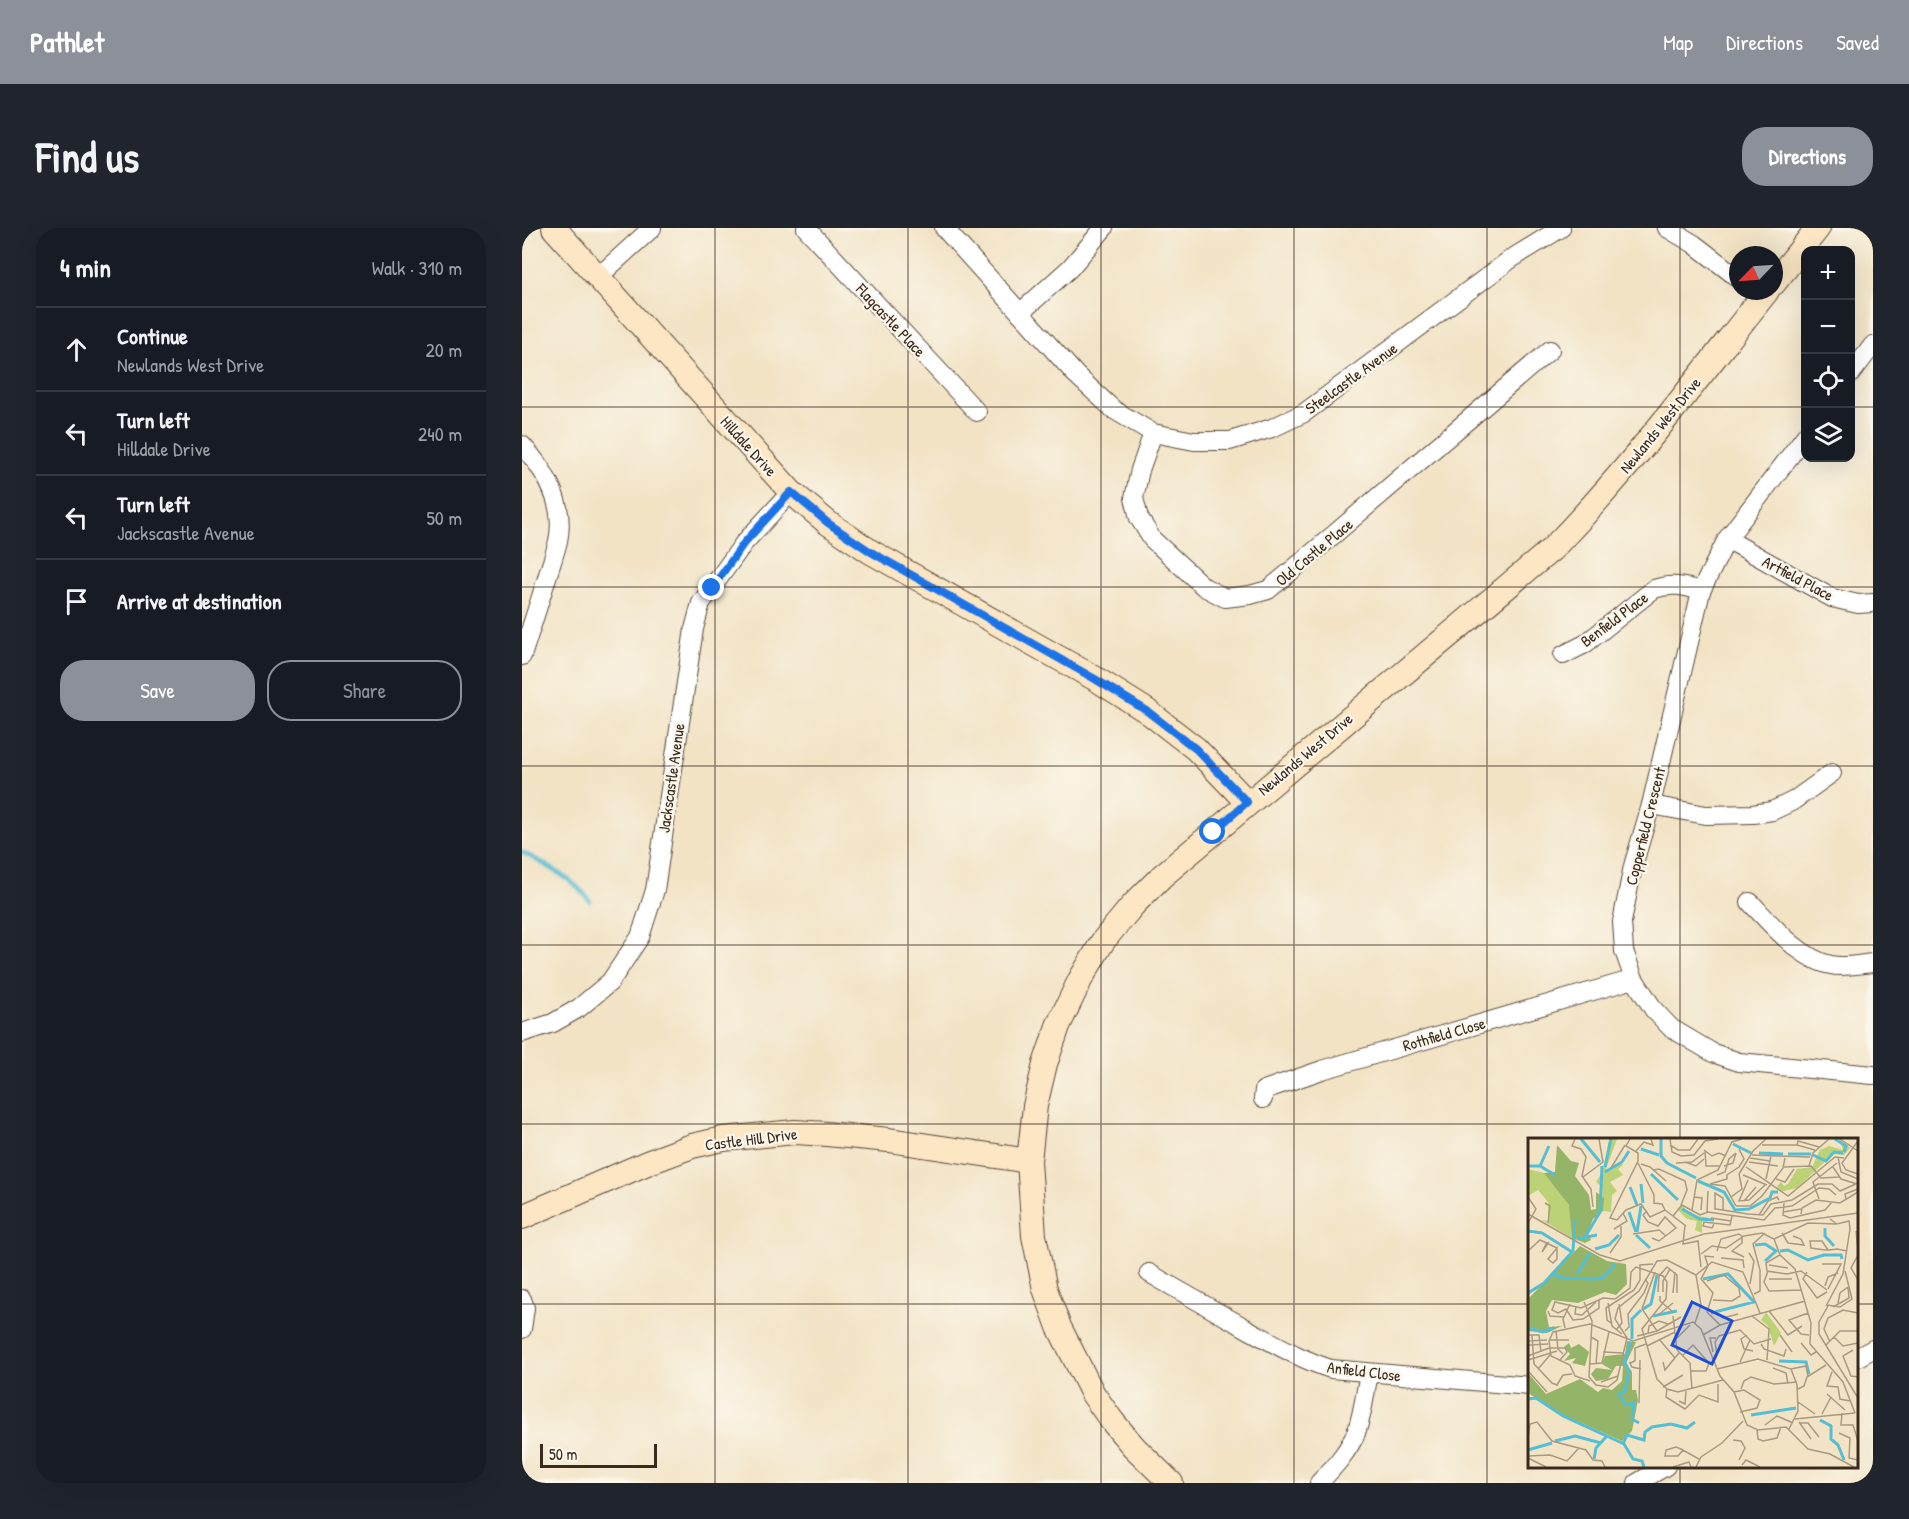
<!DOCTYPE html>
<meta charset="utf-8">
<style>
:root{--surface:#171b24;--page:#20242c;--text:#f1f3f6;--muted:#9ea1a6;--line:#363941;--accent:#8c9099}
body{margin:0;font-family:"Patrick Hand",sans-serif;background:var(--page);color:var(--text)}
.controls{position:absolute;right:18px;top:18px;display:grid;overflow:hidden;border-radius:12px;box-shadow:0 6px 24px #0002}
.controls button{width:54px;height:54px;display:grid;place-items:center;padding:0;border:0;border-bottom:2px solid var(--line);background:var(--surface);color:var(--text);font:30px sans-serif}
.compass{position:absolute;left:1207px;top:18px;width:54px;height:54px;border-radius:50%;background:var(--surface);box-shadow:0 6px 24px #0002;rotate:245deg}
.scale{position:absolute;left:18px;bottom:15px;width:117px;box-sizing:border-box;padding-left:6px;border:3px solid #3b2a1e;border-top:0;font-size:16px;line-height:21px;white-space:nowrap;color:#3b2a1e;-webkit-text-stroke:4px #fbf7ec;paint-order:stroke}
.stop{position:absolute;width:18px;height:18px;margin:-14px;border:4px solid #1a73e8;border-radius:50%;background:#fff}
.stop.end{background:#1a73e8;border-color:#fff;box-shadow:0 2px 6px #0008}
.list{margin:0;padding:0;list-style:none}
h2{display:flex;justify-content:space-between;align-items:center;height:78px;margin:0;padding:0 24px;font-size:26px}
h2 small{font-size:20px;font-weight:400;color:var(--muted)}
.list li{display:grid;grid-template-columns:39px 1fr auto;gap:18px;align-items:center;box-sizing:border-box;height:84px;padding:0 24px;border-top:2px solid var(--line)}
.list b{display:block;font-size:22px;white-space:nowrap}
.list p{margin:0;font-size:20px;white-space:nowrap;color:var(--muted)}
.list em{font-size:20px;font-style:normal;color:var(--muted)}
.actions{display:flex;gap:12px;padding:18px 24px}
.actions a{flex:1;padding:14px 0;border:2px solid var(--accent);border-radius:24px;text-align:center;font-size:21px;color:var(--accent)}
.actions .main{background:var(--accent);color:#fff}
.icon{flex:none;width:33px;height:33px;fill:none;stroke:currentColor;stroke-width:2;stroke-linecap:round;stroke-linejoin:round}
.map{position:relative;flex:none;width:1351px;height:1255px;overflow:hidden;border-radius:24px}
header{display:flex;align-items:center;gap:36px;box-sizing:border-box;height:84px;padding:0 30px;background:var(--accent);color:#fff}
header strong{font-size:28px}
nav{display:flex;gap:33px;margin-inline-start:auto;font-size:21px}
.intro{display:flex;align-items:center;justify-content:space-between;box-sizing:border-box;height:144px;padding:0 36px}
h1{margin:0;font-size:42px}
.button{padding:15px 27px;border-radius:24px;background:var(--accent);color:#fff;font-size:21px;font-weight:700}
main{display:flex;gap:36px;padding:0 36px}
aside{flex:1;background:var(--surface);border-radius:24px;box-shadow:0 6px 24px #0002}
.map>svg:first-child{display:block}
</style>
<header>
<strong>Pathlet</strong>
<nav><a>Map</a><a>Directions</a><a>Saved</a></nav>
</header>
<div class="intro"><h1>Find us</h1><a class="button">Directions</a></div>
<main>
<aside>
<h2>4 min<small>Walk · 310 m</small></h2>
<ul class="list">
<li><svg class="icon" aria-label="ahead" viewBox="0 0 24 24"><path d="M12 20V5M6 11l6-6 6 6"/></svg><div><b>Continue</b><p>Newlands West Drive</p></div><em>20 m</em></li>
<li><svg class="icon" aria-label="left" viewBox="0 0 24 24"><path d="M17 20v-9H6M10 6l-5 5 5 5"/></svg><div><b>Turn left</b><p>Hilldale Drive</p></div><em>240 m</em></li>
<li><svg class="icon" aria-label="left" viewBox="0 0 24 24"><path d="M17 20v-9H6M10 6l-5 5 5 5"/></svg><div><b>Turn left</b><p>Jackscastle Avenue</p></div><em>50 m</em></li>
<li><svg class="icon" aria-label="arrive" viewBox="0 0 24 24"><path d="M6 21V4h12l-3 4 3 4H6"/></svg><div><b>Arrive at destination</b></div></li>
</ul>
<div class="actions"><a class="main">Save</a><a>Share</a></div>
</aside>
<div class="map">
<svg width="1351" height="1255" viewBox="0 0 1351 1255">
<rect width="100%" height="100%" fill="#fbf7ec"/>
<filter id="ink" filterUnits="userSpaceOnUse"><feTurbulence type="fractalNoise" baseFrequency=".0167" numOctaves="2"/><feDisplacementMap in="SourceGraphic" scale="12" xChannelSelector="R" yChannelSelector="G"/><feConvolveMatrix kernelMatrix="1 2 1 2 8 2 1 2 1" color-interpolation-filters="sRGB"/></filter>
<filter id="wash" filterUnits="userSpaceOnUse"><feTurbulence type="fractalNoise" baseFrequency=".008" numOctaves="4" result="noise"/><feDisplacementMap in="SourceGraphic" scale="24" xChannelSelector="R" yChannelSelector="G"/><feGaussianBlur stdDeviation="1.35" result="paint"/><feColorMatrix in="noise" values="0 0 0 0 0 0 0 0 0 0 0 0 0 0 0 0 0 1.4 0 .05"/><feComposite in="paint" operator="in"/></filter>
<g filter="url(#wash)">
<rect width="100%" height="100%" fill="#f2e3c5"/>
<g fill="none" stroke-linecap="round" stroke-linejoin="round">
<path stroke="#56bed3" stroke-width="4.5" d="M 0,624 C 24,637 52,651 68,673"/>
</g>
</g>
<g filter="url(#ink)">
<g fill="none" stroke-linecap="round" stroke-linejoin="round">
<g stroke="#564637" stroke-width="20">
<g id="street">
<path d="M 284,0 L 455,184"/>
<path d="M 422,0 L 554,147 L 592,182 L 631,205 L 672,213 L 708,213 L 750,200 L 782,185 L 989,31 L 1039,0"/>
<path d="M 1145,0 L 1172,16 L 1216,50"/>
<path d="M 76,49 L 130,0"/>
<path d="M 498,85 L 548,40 L 582,0"/>
<path d="M 1328,147 L 1351,117"/>
<path d="M 631,205 L 618,242 L 612,270 L 617,290 L 630,311 L 682,359 L 703,370 L 728,367 L 746,362 L 775,338 L 1028,122"/>
<path d="M 1284,207 L 1205,311 L 1179,363 L 1129,577 L 1111,638 L 1100,694 L 1102,723 L 1112,751 L 1132,782 L 1149,800 L 1191,825 L 1217,834 L 1351,847"/>
<path d="M 0,217 C 23,242 44,276 36,313 C 33,326 28,339 24,353 C 16,378 8,403 0,428"/>
<path d="M 1205,311 L 1310,370 L 1336,376 L 1351,375"/>
<path d="M 1041,427 L 1063,416 L 1132,361 C 1149,355 1162,358 1179,363"/>
<path d="M 1129,577 L 1184,587 L 1231,586 L 1250,583 L 1271,573 L 1310,545"/>
<path d="M 1228,674 C 1249,696 1278,731 1309,737 C 1321,740 1338,736 1351,735"/>
<path d="M 0,805 L 31,795 L 57,780 L 88,754 L 118,709 L 133,662 L 172,401 L 179,375 L 222,315 L 269,264"/>
<path d="M 741,871 L 742,862 L 800,842 L 1112,751"/>
<path d="M 627,1045 C 661,1065 695,1084 729,1103 C 755,1117 780,1132 809,1141 L 1008,1158"/>
<path d="M 0,1071 L 3,1080 L 0,1101"/>
<path d="M 1334,1130 L 1351,1121"/>
<path d="M 797,1255 C 811,1240 826,1224 834,1205 C 841,1186 843,1165 847,1145"/>
<path d="M 1115,1255 L 1144,1238"/>
</g>
</g>
<g stroke="#564637" stroke-width="26">
<g id="secondary">
<path d="M 32,0 L 269,264 L 306,295 L 349,324 L 574,451 L 625,483 L 674,521 L 725,574"/>
<path d="M 1252,55 L 1296,0"/>
<path d="M 0,989 L 125,935 L 170,918 L 201,911 L 273,904 L 305,906 L 367,912 L 507,933"/>
<path d="M 649,1255 L 612,1219 L 590,1193 L 571,1166 L 537,1099 L 523,1061 L 512,1008 L 507,933 L 513,878 L 523,836 L 536,798 L 558,752 L 581,713 L 611,677 L 640,648 L 1030,321 C 1108,241 1175,151 1245,63"/>
</g>
</g>
<use href="#street" stroke="#fff" stroke-width="18"/>
<use href="#secondary" stroke="#fce6c4" stroke-width="24"/>
</g>
</g>
<g fill="none" stroke-linecap="round" stroke-linejoin="round" filter="url(#ink)">
<path stroke="#1a73e8" stroke-width="8" d="M 190,360 L 222,315 L 269,264 L 306,295 L 349,324 L 573,451 L 625,483 L 674,521 L 725,574 L 691,604"/>
</g>
<path fill="none" stroke="#3b2a1e" stroke-width="1.5" stroke-opacity="0.55" d="M 193,0 L 193,1255M 386,0 L 386,1255M 579,0 L 579,1255M 772,0 L 772,1255M 965,0 L 965,1255M 1158,0 L 1158,912M 0,179 L 1284,179M 1328,179 L 1351,179M 0,359 L 1351,359M 0,538 L 1351,538M 0,717 L 1351,717M 0,896 L 1351,896M 0,1076 L 1008,1076M 1334,1076 L 1351,1076M 1158,1238 L 1158,1255"/>
<g text-anchor="middle" stroke-width="4.5" stroke-linejoin="round" paint-order="stroke">
<g font-size="16" fill="#3b2a1e" stroke="#fbf7ec">
<text transform="translate(369 92) rotate(47)" y="6">Flagcastle Place</text>
<text transform="translate(829 150) rotate(-36)" y="6">Steelcastle Avenue</text>
<text transform="translate(1138 197) rotate(-51)" y="6">Newlands West Drive</text>
<text transform="translate(227 218) rotate(48)" y="6">Hilldale Drive</text>
<text transform="translate(792 324) rotate(-40)" y="6">Old Castle Place</text>
<text transform="translate(1276 350) rotate(28)" y="6">Artfield Place</text>
<text transform="translate(1092 391) rotate(-37)" y="6">Benfield Place</text>
<text transform="translate(783 526) rotate(-40)" y="6">Newlands West Drive</text>
<text transform="translate(149 550) rotate(-82)" y="6">Jackscastle Avenue</text>
<text transform="translate(1123 598) rotate(-76)" y="6">Copperfield Crescent</text>
<text transform="translate(922 806) rotate(-16)" y="6">Rothfield Close</text>
<text transform="translate(229 911) rotate(-7)" y="6">Castle Hill Drive</text>
<text transform="translate(842 1143) rotate(7)" y="6">Anfield Close</text>
</g>
</g>
<g transform="translate(1006 910)">
<rect width="330" height="330" fill="#f2e3c5"/>
<path d="M 81,1 L 89,1 L 78,31 L 84,32 L 92,25 L 95,27 L 90,31 L 95,37 L 82,44 L 89,53 L 84,57 L 83,74 L 75,73 L 74,49 L 68,44 L 75,32 ZM 312,2 L 322,10 L 316,17 L 305,16 L 269,50 L 252,54 L 249,48 L 253,44 L 256,48 L 260,46 L 269,31 L 284,29 L 292,12 L 301,8 L 315,12 ZM 0,31 L 16,35 L 34,55 L 42,69 L 44,100 L 14,82 L 20,83 L 20,64 L 10,52 L 0,58 ZM 153,67 L 165,77 L 181,80 L 174,84 L 174,95 L 167,92 L 169,83 L 159,81 L 149,71 ZM 238,174 L 253,195 L 246,208 L 240,188 L 233,182 Z" fill="#bbd277"/>
<path d="M 29,7 L 43,23 L 51,25 L 47,38 L 61,57 L 63,72 L 68,71 L 68,54 L 76,60 L 75,73 L 65,81 L 60,95 L 63,102 L 57,105 L 44,100 L 41,67 L 16,35 L 27,34 ZM 52,108 L 79,123 L 98,126 L 99,146 L 88,157 L 77,154 L 50,165 L 24,162 L 18,173 L 21,189 L 34,188 L 19,195 L 0,193 L 0,161 ZM 99,203 L 108,204 L 98,225 L 104,234 L 104,252 L 108,252 L 110,262 L 104,293 L 94,303 L 35,277 L 0,255 L 0,235 L 18,256 L 52,241 L 70,254 L 75,250 L 84,252 L 94,243 L 95,228 L 88,228 L 80,241 L 68,243 L 63,236 L 68,230 L 84,232 L 74,226 L 77,218 L 97,216 ZM 41,205 L 43,210 L 51,206 L 61,214 L 57,228 L 44,225 L 48,220 L 36,223 L 42,216 L 36,209 Z" fill="#94b468"/>
<path fill="none" stroke="#56bed3" stroke-width="3" d="M 53,1 L 72,24M 133,1 L 133,18 L 139,25 L 168,40M 307,1 L 318,8 L 316,14M 205,6 L 223,15M 113,11 L 131,17M 231,15 L 255,16M 260,16 L 283,16M 285,17 L 298,23 L 306,14 L 315,15M 0,28 L 12,28 L 27,37M 12,28 L 21,8M 77,29 L 83,1M 77,34 L 94,24 L 101,13M 123,36 L 150,62M 170,43 L 196,54 L 207,72 L 221,71 L 242,60 L 244,54 L 250,54M 113,46 L 115,65M 102,49 L 109,67M 154,71 L 172,81 L 186,82M 101,74 L 108,94M 297,90 L 297,98 L 306,108M 0,93 L 14,95 L 44,114M 109,94 L 113,68M 108,97 L 122,110M 49,101 L 69,97M 56,101 L 72,74 L 74,28M 227,107 L 237,106 L 248,113 L 237,123M 67,111 L 81,107 L 91,97M 252,113 L 260,112 L 280,122 L 296,117 L 313,117 L 314,121M 25,136 L 35,140 L 68,141 L 76,139 L 87,126M 49,136 L 62,115M 175,141 L 200,136 L 226,164 L 183,175M 0,155 L 16,145 L 45,113 L 47,81M 115,171 L 123,166 L 129,137M 125,178 L 149,173M 0,190 L 15,194 L 26,190M 104,201 L 104,181 L 113,172M 102,204 L 97,225 L 101,233 L 97,253 L 91,256 L 98,267 L 106,265 L 104,281 L 111,285M 251,223 L 278,224 L 281,236M 0,261 L 8,260 L 35,278 L 96,306 L 105,321 L 114,323 L 116,329M 223,277 L 268,270M 292,282 L 303,288 L 303,301 L 310,307 L 316,322M 27,303 L 47,298 L 73,305M 95,306 L 99,297 L 116,302 L 117,294 L 124,289 L 143,286 L 159,290 L 167,284M 0,312 L 24,305M 66,321 L 68,310 L 78,299"/>
<path fill="none" stroke="#a99982" stroke-width="1.5" d="M 47,1 L 44,8 L 53,11 L 58,19 L 54,38 L 63,51 L 65,69M 102,1 L 98,8 L 110,15 L 110,23 L 82,80 L 89,82 L 98,72 L 113,66 L 122,79 L 137,72 L 158,88M 142,1 L 144,14 L 153,18 L 166,17 L 177,3 L 190,1M 312,1 L 330,13M 330,3 L 314,25 L 318,32 L 330,36M 142,7 L 150,12 L 162,12 L 170,1M 234,7 L 269,7 L 287,12M 269,7 L 270,3 L 291,9M 176,12 L 184,18 L 191,15 L 198,18M 108,13 L 116,4 L 125,7 L 123,1M 177,13 L 178,28 L 192,28M 224,17 L 282,19M 310,19 L 313,34 L 330,41M 222,20 L 242,23M 157,24 L 168,28 L 176,21M 221,24 L 250,28M 110,25 L 126,57 L 126,65 L 134,66 L 137,72M 148,25 L 164,24 L 176,15M 113,26 L 122,29 L 138,43M 196,28 L 205,25 L 208,15M 281,28 L 285,15 L 301,1M 218,29 L 260,58 L 307,19 L 316,20M 256,29 L 283,28 L 293,40 L 311,39M 305,29 L 313,41 L 329,46M 83,30 L 97,7M 126,32 L 131,31 L 157,43 L 159,52 L 153,67M 189,37 L 197,34 L 201,21 L 208,15M 215,37 L 239,47M 55,39 L 75,24 L 71,1M 238,41 L 243,18M 248,41 L 257,44 L 266,31M 220,42 L 211,63 L 221,62 L 237,47M 182,46 L 199,41 L 199,37 L 211,29 L 216,21 L 211,11M 182,46 L 197,48 L 203,59M 0,59 L 8,71 L 0,85M 166,59 L 174,60 L 173,72M 291,61 L 285,44 L 309,25M 318,61 L 317,56 L 330,51M 216,63 L 228,49M 17,65 L 22,68 L 20,85M 256,65 L 255,77 L 262,80 L 297,72 L 304,64M 208,68 L 203,59 L 214,51 L 211,36 L 225,13 L 238,1M 208,68 L 222,68 L 234,58 L 255,30 L 257,20M 164,72 L 169,42 L 190,32 L 204,4 L 214,1M 195,72 L 195,60 L 187,55 L 187,71 L 188,71 L 220,76 L 235,77 L 243,66 L 264,62 L 290,46 L 304,46 L 312,53 L 330,45M 119,73 L 115,77 L 120,84 L 130,88 L 137,79 L 148,90 L 131,103 L 124,100M 179,74 L 180,53M 255,74 L 273,71M 0,76 L 72,117 L 92,123 L 176,96 L 330,75M 273,76 L 274,70 L 288,62 L 312,65 L 330,54M 231,77 L 240,63 L 249,59 L 251,62M 145,78 L 154,67 L 172,77 L 180,74 L 236,82 L 247,70 L 264,68 L 291,50 L 301,51 L 308,57M 183,80 L 203,83M 302,81 L 309,86 L 321,83 L 322,91M 186,86 L 184,90 L 175,88 L 176,84 L 202,87 L 204,78M 157,87 L 155,106 L 170,103 L 173,129M 86,91 L 99,83 L 95,75M 328,93 L 330,112M 254,95 L 260,105 L 276,107 L 273,101 L 265,98M 105,96 L 131,92 L 138,98M 214,100 L 214,105 L 204,113 L 216,119M 246,101 L 280,85 L 308,86M 19,104 L 14,114 L 21,104M 29,110 L 29,121 L 25,125 L 20,121 ZM 300,112 L 294,103 L 282,103 L 283,110 L 297,112 L 301,112 L 309,111 L 319,113M 0,113 L 12,102 L 29,110M 189,113 L 193,101 L 211,96 L 215,99M 82,115 L 93,99 L 93,88M 221,115 L 226,123 L 222,146M 173,116 L 184,108 L 198,110 L 216,98 L 234,95 L 246,101 L 252,117M 252,117 L 267,131 L 283,185 L 282,206 L 315,244 L 327,275M 252,117 L 238,125 L 239,133 L 259,136 L 273,133 L 299,152M 330,117 L 323,130 L 330,142M 186,119 L 177,118 L 180,128 L 173,141 L 185,155 L 179,174 L 192,187M 193,120 L 215,122 L 216,130M 294,126 L 313,126 L 300,151M 241,127 L 260,130M 240,133 L 236,144 L 241,153 L 273,152M 127,134 L 114,171 L 129,193M 279,134 L 275,141 L 289,160 L 299,154M 241,141 L 264,141M 179,143 L 196,137 L 211,150 L 212,158 L 204,163 L 185,162M 297,148 L 300,139 L 310,135M 130,154 L 131,138 L 139,129 L 149,137 L 149,155M 135,154 L 135,143 L 142,131M 145,155 L 147,134M 226,156 L 232,153 L 232,132 L 225,106 L 237,95M 132,158 L 132,163 L 145,174M 71,162 L 71,170 L 55,181 L 45,182 L 38,171 L 30,175 L 24,172 L 27,164 L 53,170 L 75,160 L 87,161 L 102,150 L 103,134 L 108,129 L 135,138 L 139,144 L 138,161 L 114,191 L 129,241 L 139,251 L 150,254 L 195,242M 56,164 L 64,183 L 61,239 L 68,247 L 80,249 L 89,242 L 99,200 L 87,181 L 90,170 L 111,153 L 129,123 L 139,122 L 168,137M 80,165 L 84,188 L 94,196M 310,165 L 312,155 L 320,149M 299,167 L 312,169 L 324,161 L 317,133M 48,168 L 47,176 L 54,177 L 68,164M 298,168 L 315,136 L 322,91M 300,168 L 291,184 L 291,196 L 330,260M 305,169 L 321,160 L 320,149M 20,173 L 22,178 L 36,179M 241,173 L 260,197 L 274,188M 189,175 L 195,180 L 210,176M 280,175 L 261,182 L 273,196 L 281,197M 130,177 L 145,165M 145,178 L 149,212 L 162,225 L 164,251M 224,178 L 241,191 L 239,222M 83,185 L 79,182 L 78,170 L 106,152 L 112,142 L 112,127 L 125,126M 167,185 L 173,167 L 168,137 L 184,124 L 215,134 L 232,175M 37,190 L 35,181 L 42,166M 88,192 L 94,185 L 91,166M 28,193 L 30,211 L 35,216M 97,193 L 101,189 L 100,176 L 116,155 L 120,145 L 117,141M 120,195 L 121,188 L 131,183 L 140,186M 0,197 L 11,197 L 13,214M 4,197 L 6,226 L 24,245 L 29,247 L 35,237 L 44,236M 175,197 L 192,187 L 277,163M 219,197 L 213,201 L 216,211 L 225,213M 252,197 L 264,214M 109,198 L 129,193 L 153,179M 63,199 L 70,203 L 68,226M 306,199 L 315,208 L 330,205M 131,201 L 147,220M 148,201 L 162,187M 22,202 L 41,202M 0,203 L 19,202M 302,204 L 296,191 L 300,180 L 315,172 L 330,175M 273,205 L 283,217 L 288,214M 233,206 L 236,211 L 256,218 L 258,211M 0,207 L 20,206M 298,207 L 312,193 L 330,193M 119,208 L 147,194M 22,210 L 37,210 L 39,214 L 32,222M 325,212 L 315,218 L 323,238 L 330,239M 75,214 L 96,215M 185,214 L 182,200 L 188,200M 0,218 L 21,210M 154,218 L 165,207 L 181,225 L 178,233 L 162,233M 184,221 L 189,217 L 187,204 L 191,198 L 212,192 L 226,206 L 243,201M 0,222 L 29,213M 107,223 L 107,210 L 118,206M 107,223 L 102,225 L 104,229 L 113,231M 135,224 L 137,232 L 151,215M 212,224 L 222,202M 61,226 L 74,225 L 81,194M 245,230 L 258,235 L 260,246M 10,231 L 22,217M 189,231 L 230,221 L 263,231 L 269,247 L 270,273 L 261,291M 263,231 L 278,228 L 280,238M 0,233 L 19,254M 304,234 L 299,248 L 310,249 L 312,261 L 322,263M 62,243 L 47,238 L 42,227 L 23,218 L 21,203 L 25,194 L 62,186 L 105,203 L 165,184 L 173,191 L 192,238 L 206,254 L 219,287 L 230,292 L 258,289 L 280,311 L 302,316 L 326,329M 73,244 L 90,238M 135,249 L 155,237M 139,251 L 138,259 L 157,271 L 171,257 L 190,264 L 190,246M 213,251 L 216,243 L 223,239 L 246,246 L 269,244M 270,251 L 276,248 L 279,239 L 298,227M 206,254 L 216,252 L 232,262 L 229,270 L 212,274M 299,256 L 317,272M 151,263 L 157,266 L 158,253M 270,264 L 287,276M 111,265 L 112,222M 314,275 L 313,287 L 325,287 L 330,303M 294,276 L 303,259M 267,281 L 327,275M 271,284 L 283,301M 272,285 L 280,285 L 291,299M 237,287 L 249,278 L 265,285M 229,291 L 230,301 L 235,303 L 249,300 L 253,289M 311,295 L 322,300 L 321,320 L 330,322M 0,299 L 2,286 L 9,284 L 24,303 L 58,312 L 65,322 L 74,323 L 77,329M 205,302 L 213,303 L 217,310 L 211,322M 155,312 L 150,318 L 137,318 L 138,312 L 148,309 L 153,311 L 171,321M 0,318 L 22,317 L 39,323 L 51,310M 0,320 L 18,329M 214,327 L 218,322 L 232,329M 145,329 L 161,324 L 163,329M 168,329 L 173,319 L 194,305 L 215,283"/>
<path fill="#1d4ed8" fill-opacity="0.15" stroke="#1d4ed8" stroke-width="3" d="M 164,164 L 204,183 L 184,226 L 144,207 Z"/>
<rect width="330" height="330" fill="none" stroke="#3b2a1e" stroke-width="3"/>
</g>
</svg>
<div class="controls">
<button>+</button>
<button>−</button>
<button><svg class="icon" aria-label="locate" viewBox="0 0 24 24"><circle cx="12" cy="12" r="6"/><path d="M12 2v4M12 18v4M2 12h4M18 12h4"/></svg></button>
<button><svg class="icon" aria-label="layers" viewBox="0 0 24 24"><path d="M12 4l9 5-9 5-9-5zM3 14l9 5 9-5"/></svg></button>
</div>
<svg class="compass" viewBox="-18 -18 36 36"><path d="M0-13l5 13h-10z" fill="#e53935"/><path d="M0 13l5-13h-10z" fill="#9ea1a6"/></svg>
<div class="scale">50 m</div>
<div class="stop" style="left:691px;top:604px"></div>
<div class="stop end" style="left:190px;top:360px"></div>
</div>
</main>
